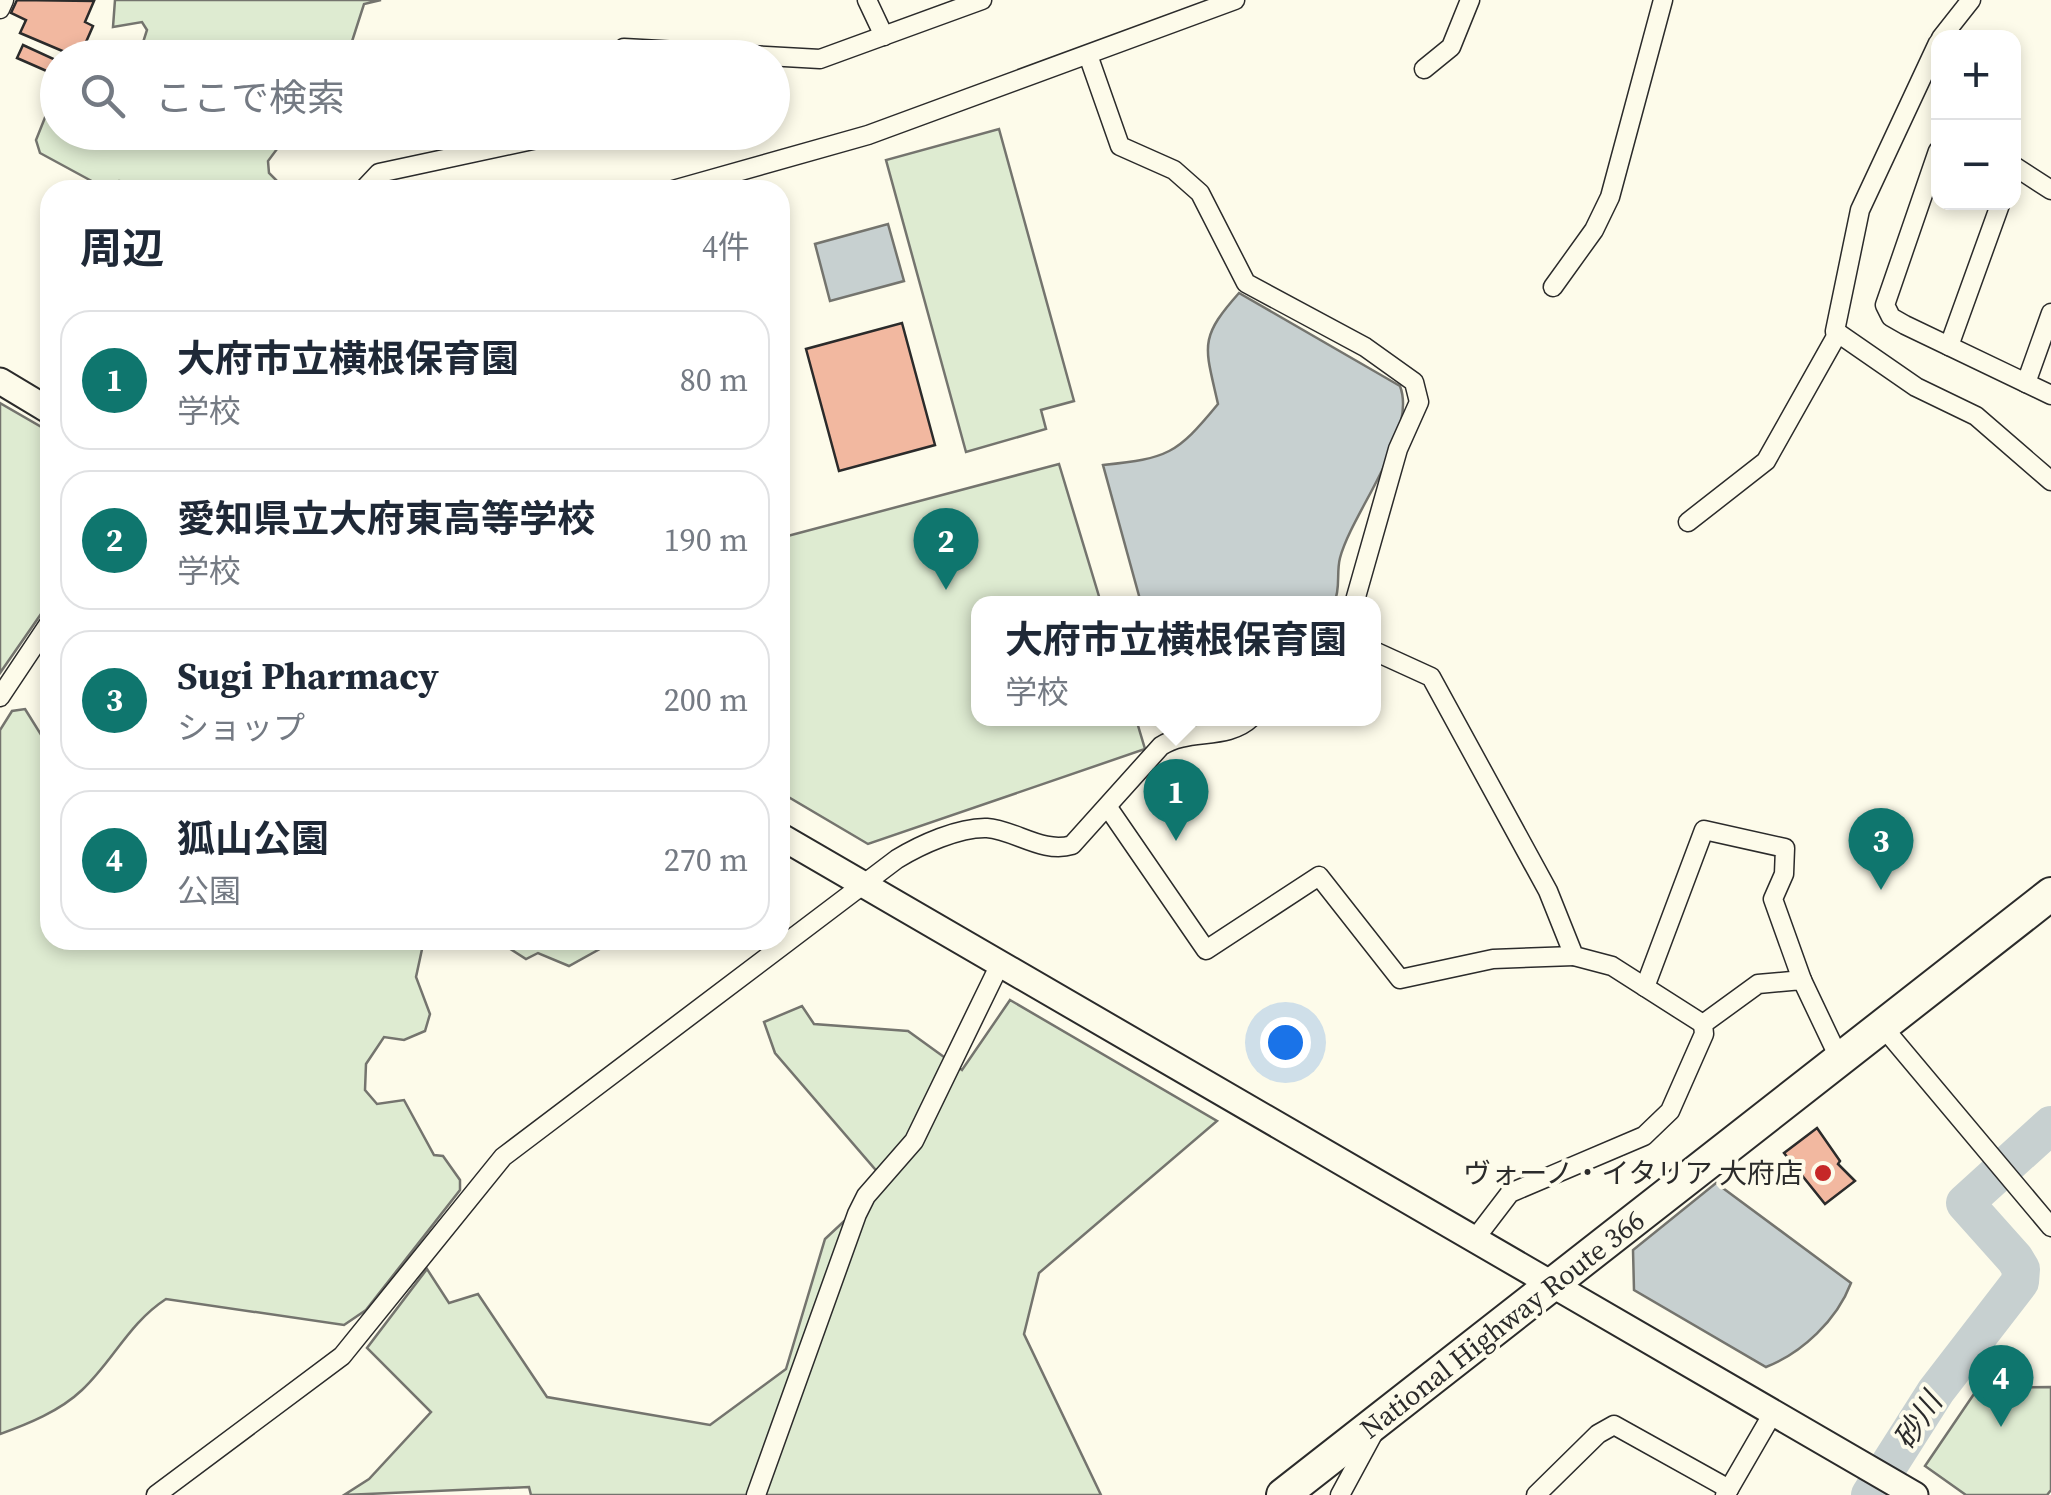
<!DOCTYPE html>
<html lang="ja">
<meta charset="utf-8">
<style>
:root{--surface:#fff;--page:#f2f2f3;--text:#1f2937;--muted:#747a83;--line:#e0e1e3;--accent:#0f766e}
body{margin:0;font-family:"Source Serif 4","Noto Sans JP",serif;background:var(--page);color:var(--text)}
.controls{position:absolute;right:30px;top:30px;display:grid;overflow:hidden;border-radius:20px;box-shadow:0 5px 15px #0003}
.controls button{width:90px;height:90px;display:grid;place-items:center;padding:0;border:0;border-bottom:2px solid var(--line);background:var(--surface);color:var(--text);font:50px sans-serif}
.you{position:absolute;left:1285px;top:1042px;width:35px;height:35px;margin:-25px;border:8px solid #fff;border-radius:50%;background:#1a73e8;box-shadow:0 0 0 15px #1a73e833}
.badge{display:grid;place-items:center;width:65px;height:65px;border-radius:50%;background:var(--accent);color:#fff;font-size:32px;font-weight:700}
.pin{position:absolute;translate:-50% -82px;filter:drop-shadow(0 2px 5px #0008)}
.pin::after{content:'';position:absolute;top:52px;width:35px;height:30px;background:inherit;clip-path:polygon(0 0,100% 0,50% 100%)}
.popup{position:absolute;left:971px;top:596px;width:410px;height:130px;box-sizing:border-box;display:grid;place-content:center;border-radius:20px;background:var(--surface);filter:drop-shadow(0 2px 8px #0005);font-size:32px;white-space:nowrap;color:var(--muted)}
.popup b{font-size:38px;color:var(--text)}
.popup::after{content:'';position:absolute;left:50%;top:100%;margin-left:-20px;border:20px solid transparent;border-top-color:var(--surface)}
.list{margin:0;padding:0;list-style:none}
h2{display:flex;justify-content:space-between;align-items:center;height:130px;margin:0;padding:0 40px;font-size:42px}
h2 small{font-size:32px;font-weight:400;color:var(--muted)}
.list li{display:grid;grid-template-columns:65px 1fr auto;gap:30px;align-items:center;box-sizing:border-box;height:140px;margin:0 20px 20px;padding:0 20px;border:2px solid var(--line);border-radius:30px}
.list b{display:block;font-size:38px;white-space:nowrap}
.list p{margin:0;font-size:32px;white-space:nowrap;color:var(--muted)}
.list em{font-size:32px;font-style:normal;color:var(--muted)}
.icon{flex:none;width:55px;height:55px;fill:none;stroke:currentColor;stroke-width:2;stroke-linecap:round;stroke-linejoin:round}
.map{position:relative;flex:none;width:2051px;height:1495px;overflow:hidden}
.search{position:absolute;background:var(--surface);box-shadow:0 5px 15px #0003;left:40px;top:40px;width:750px;height:110px;display:flex;align-items:center;gap:25px;box-sizing:border-box;padding:0 35px;border-radius:55px;color:var(--muted);font-size:38px}
.panel{position:absolute;background:var(--surface);box-shadow:0 5px 15px #0003;left:40px;top:180px;width:750px;height:770px;border-radius:30px}
.map>svg:first-child{display:block}
</style>
<div class="map">
<svg width="2051" height="1495" viewBox="0 0 2051 1495">
<rect width="100%" height="100%" fill="#fdfbea"/>
<g fill="#deebd1" stroke="#74746e" stroke-width="2.5">
<path d="M 115,0 L 381,0 L 364,4 L 347,57 L 138,58 L 147,30 L 142,22 L 113,27 Z"/>
<path d="M 54,95 L 58,132 L 289,133 L 268,161 L 269,173 L 286,190 L 184,190 L 119,181 L 99,185 L 40,153 L 36,140 Z"/>
<path d="M 999,129 L 1074,401 L 1041,410 L 1046,429 L 966,452 L 886,160 Z"/>
<path d="M 0,403 L 50,432 L 50,601 L 0,673 Z"/>
<path d="M 1059,464 L 1101,603 L 978,604 L 978,718 L 1136,719 L 1145,749 L 868,844 L 780,792 L 780,538 Z"/>
<path d="M 25,709 L 50,749 L 50,940 L 424,940 L 416,977 L 430,1014 L 425,1031 L 404,1040 L 384,1037 L 366,1064 L 365,1090 L 377,1104 L 404,1100 L 434,1155 L 443,1156 L 460,1180 L 460,1190 L 366,1310 L 344,1325 L 166,1299 C 129,1323 113,1361 82,1390 C 60,1411 28,1424 0,1434 L 0,730 L 12,711 Z"/>
<path d="M 496,940 L 616,940 L 569,966 L 538,953 L 526,959 Z"/>
<path d="M 1010,1000 L 1217,1121 L 1039,1273 L 1024,1334 L 1101,1495 L 531,1495 L 529,1487 L 344,1495 L 369,1479 L 431,1412 L 367,1348 L 427,1269 L 449,1303 L 478,1294 L 547,1397 L 710,1425 L 786,1369 L 825,1239 L 886,1182 L 775,1053 L 764,1022 L 802,1006 L 814,1024 L 908,1031 L 962,1070 Z"/>
<path d="M 2051,1387 L 2051,1490 L 2047,1495 L 1966,1495 L 1925,1466 L 1978,1388 Z"/>
</g>
<g fill="#c7d0d0" stroke="#74746e" stroke-width="2.5">
<path d="M 888,224 L 904,281 L 830,301 L 815,244 Z"/>
<path d="M 1239,293 L 1400,386 C 1418,433 1352,512 1340,558 C 1336,573 1341,589 1334,603 L 1141,603 L 1103,465 C 1168,458 1176,455 1218,404 C 1205,346 1198,339 1239,293 Z"/>
<path d="M 1716,1183 L 1851,1283 C 1837,1320 1802,1353 1766,1367 L 1634,1290 L 1633,1250 Z"/>
</g>
<g fill="none" stroke-linecap="round" stroke-linejoin="round">
<path stroke="#c7d0d0" stroke-width="38" d="M 1870,1495 L 1936,1391 L 2020,1282 L 2021,1269 L 2015,1259 L 1965,1203 L 2051,1125"/>
</g>
<g fill="#f2b8a0" stroke="#2b2b2b" stroke-width="2.5">
<path d="M 17,0 L 94,1 L 85,22 L 93,26 L 79,58 L 20,33 L 26,20 L 11,13 Z"/>
<path d="M 23,45 L 58,61 L 58,76 L 17,58 Z"/>
<path d="M 902,323 L 935,445 L 839,471 L 806,349 Z"/>
<path d="M 1817,1128 L 1840,1161 L 1838,1164 L 1855,1181 L 1825,1204 L 1784,1153 Z"/>
</g>
<g fill="none" stroke-linecap="round" stroke-linejoin="round">
<g stroke="#2b2b2b" stroke-width="21">
<g id="street">
<path d="M 867,0 L 884,36"/>
<path d="M 0,9 L 4,0"/>
<path d="M 1941,38 L 1971,0"/>
<path d="M 1938,43 L 1860,210 L 1835,331 L 1916,387 L 1976,416 L 2051,481"/>
<path d="M 1088,55 L 1120,146 L 1174,170 L 1200,193 L 1246,283 L 1365,347 L 1414,382 L 1419,402 L 1398,449 L 1354,604"/>
<path d="M 618,58 L 624,48 L 820,59 L 982,0"/>
<path d="M 1424,69 L 1451,47 L 1470,0"/>
<path d="M 1938,151 L 1885,305 L 1891,317 L 1905,325 L 2051,395"/>
<path d="M 2014,166 L 2051,190"/>
<path d="M 363,190 L 379,173 L 570,132"/>
<path d="M 673,190 L 868,135 L 1235,0"/>
<path d="M 1553,287 L 1594,230 L 1610,197 L 1663,0"/>
<path d="M 1949,346 L 2001,202"/>
<path d="M 2026,383 L 2051,313"/>
<path d="M 1688,522 L 1766,461 L 1838,333"/>
<path d="M 1374,651 L 1431,677 L 1548,891 L 1574,956 L 1612,966 L 1703,1024"/>
<path d="M 0,697 L 50,622"/>
<path d="M 1109,809 L 1206,950 L 1319,876 L 1400,979 L 1493,959 L 1574,956"/>
<path d="M 1645,987 L 1704,830 L 1785,848 L 1784,874 L 1773,899 L 1802,980"/>
<path d="M 1883,1027 L 2051,1227"/>
<path d="M 1474,1240 L 1510,1193 L 1644,1136 L 1670,1111 L 1704,1034 L 1703,1024 L 1758,984 L 1802,980 L 1840,1060"/>
<path d="M 1729,1489 L 1773,1413"/>
<path d="M 156,1495 L 342,1356 L 503,1157 L 897,859 C 920,845 959,827 987,828 C 1015,830 1043,854 1072,845 L 1161,746 C 1188,728 1227,741 1251,718"/>
<path d="M 756,1495 L 857,1214 L 866,1196 L 914,1141 L 1001,962"/>
<path d="M 1340,1495 L 1373,1434"/>
<path d="M 1536,1495 L 1598,1434 L 1614,1425 L 1729,1489 L 1725,1495"/>
</g>
</g>
<g stroke="#2b2b2b" stroke-width="29">
<g id="secondary">
<path d="M 0,381 L 50,411"/>
<path d="M 780,836 L 1915,1495"/>
</g>
</g>
<g stroke="#2b2b2b" stroke-width="36">
<path id="highway" d="M 1283,1495 L 2051,894"/>
</g>
<use href="#street" stroke="#fdfbea" stroke-width="18"/>
<use href="#secondary" stroke="#fdfbea" stroke-width="25"/>
<use href="#highway" stroke="#fdfbea" stroke-width="32"/>
</g>
<circle fill="#c62828" stroke="#fdfbea" stroke-width="4" cx="1823" cy="1173" r="10"/>
<g text-anchor="middle" stroke-width="8" stroke-linejoin="round" paint-order="stroke">
<g font-size="28" fill="#2b2b2b" stroke="#fdfbea" text-anchor="end">
<text x="1803" y="1183">ヴォーノ・イタリア 大府店</text>
</g>
<g font-size="28" fill="#2b2b2b" stroke="#fdfbea">
<text transform="translate(1502 1324) rotate(-38)" y="10">National Highway Route 366</text>
</g>
<g font-size="30" font-style="italic" fill="#2b2b2b" stroke="#fdfbea">
<text transform="translate(1918 1421) rotate(-57)" y="10">砂川</text>
</g>
</g>
</svg>
<div class="controls">
<button>+</button>
<button>−</button>
</div>
<div class="you"></div>
<div class="pin badge" style="left:1176px;top:841px">1</div>
<div class="popup"><b>大府市立横根保育園</b>学校</div>
<div class="pin badge" style="left:946px;top:590px">2</div>
<div class="pin badge" style="left:1881px;top:890px">3</div>
<div class="pin badge" style="left:2001px;top:1427px">4</div>
<div class="search"><svg class="icon" aria-label="search" viewBox="0 0 24 24"><circle cx="10" cy="10" r="6"/><path d="M15 15l6 6"/></svg>ここで検索</div>
<section class="panel">
<h2>周辺<small>4件</small></h2>
<ul class="list">
<li><span class="badge">1</span><div><b>大府市立横根保育園</b><p>学校</p></div><em>80 m</em></li>
<li><span class="badge">2</span><div><b>愛知県立大府東高等学校</b><p>学校</p></div><em>190 m</em></li>
<li><span class="badge">3</span><div><b>Sugi Pharmacy</b><p>ショップ</p></div><em>200 m</em></li>
<li><span class="badge">4</span><div><b>狐山公園</b><p>公園</p></div><em>270 m</em></li>
</ul>
</section>
</div>
